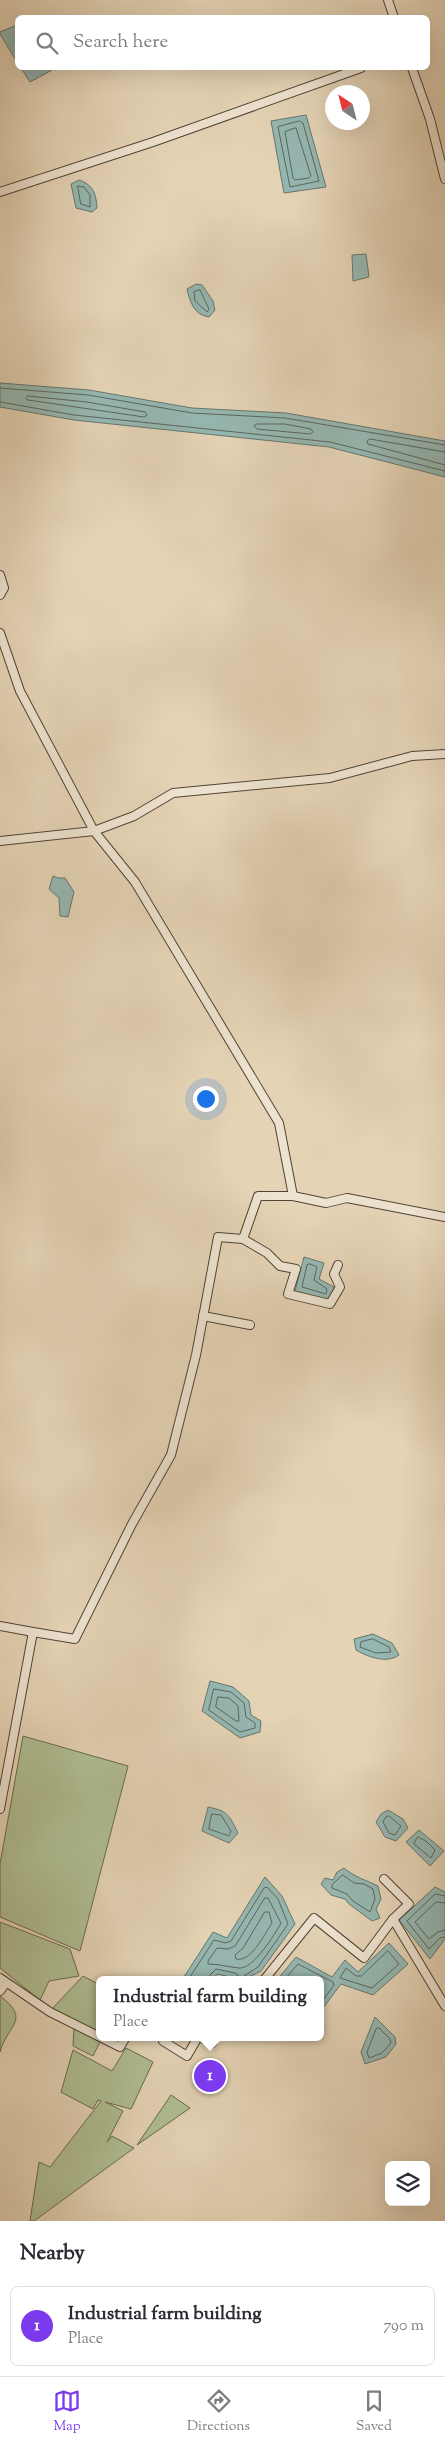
<!DOCTYPE html>
<style>
:root{--surface:#fff;--page:#f7f7f7;--text:#2b2b33;--muted:#7c7c81;--line:#e1e1e2;--accent:#7c3aed}
body{margin:0;font-family:"Sorts Mill Goudy",serif;background:var(--page);color:var(--text)}
.controls{position:absolute;right:15px;bottom:15px;display:grid;overflow:hidden;border-radius:8px;box-shadow:0 5px 20px #0002}
.controls button{width:45px;height:45px;display:grid;place-items:center;padding:0;border:0;border-bottom:1px solid var(--line);background:var(--surface);color:var(--text);font:25px sans-serif}
.compass{position:absolute;left:325px;top:85px;width:45px;height:45px;border-radius:50%;background:var(--surface);box-shadow:0 5px 20px #0002;rotate:325deg}
.you{position:absolute;left:205px;top:1098px;width:18px;height:18px;margin:-12px;border:4px solid #fff;border-radius:50%;background:#1a73e8;box-shadow:0 0 0 8px #1a73e833}
.badge{display:grid;place-items:center;width:32px;height:32px;border-radius:50%;background:var(--accent);color:#fff;font-size:16px;font-weight:700}
.pin{position:absolute;translate:-50% -50%;border:2px solid #fff;box-shadow:0 1px 5px #0006}
.popup{position:absolute;left:96px;top:1976px;width:228px;height:65px;box-sizing:border-box;display:grid;place-content:center;border-radius:8px;background:var(--surface);filter:drop-shadow(0 1px 4px #0005);font-size:16px;white-space:nowrap;color:var(--muted)}
.popup b{font-size:19px;color:var(--text)}
.popup::after{content:'';position:absolute;left:50%;top:100%;margin-left:-10px;border:10px solid transparent;border-top-color:var(--surface)}
.list{margin:0;padding:0;list-style:none}
h2{display:flex;justify-content:space-between;align-items:center;height:65px;margin:0;padding:0 20px;font-size:21px}
h2 small{font-size:16px;font-weight:400;color:var(--muted)}
.list li{display:grid;grid-template-columns:32px 1fr auto;gap:15px;align-items:center;box-sizing:border-box;height:80px;margin:0 10px 10px;padding:0 10px;border:1px solid var(--line);border-radius:8px}
.list b{display:block;font-size:19px;white-space:nowrap}
.list p{margin:0;font-size:16px;white-space:nowrap;color:var(--muted)}
.list em{font-size:16px;font-style:normal;color:var(--muted)}
.icon{flex:none;width:28px;height:28px;fill:none;stroke:currentColor;stroke-width:2;stroke-linecap:round;stroke-linejoin:round}
.map{position:relative;flex:none;width:445px;height:2221px;overflow:hidden}
.search{position:absolute;background:var(--surface);box-shadow:0 5px 20px #0002;left:15px;right:15px;top:15px;height:55px;display:flex;align-items:center;gap:12px;box-sizing:border-box;padding:0 18px;border-radius:8px;color:var(--muted);font-size:19px}
.sheet{height:155px;background:var(--surface)}
nav{display:flex;justify-content:space-around;align-items:center;box-sizing:border-box;height:70px;border-top:1px solid var(--line);background:var(--surface);font-size:14px;color:var(--muted)}
nav a{display:grid;justify-items:center;gap:2px}
nav .on{color:var(--accent)}
.map>svg:first-child{display:block}
</style>
<div class="map">
<svg width="445" height="2221" viewBox="0 0 445 2221">
<rect width="100%" height="100%" fill="#e4d3b5"/>
<filter id="stains"><feTurbulence type="fractalNoise" baseFrequency=".004" numOctaves="4"/><feColorMatrix values="0 0 0 0 .2 0 0 0 0 .09 0 0 0 0 .02 0 0 0 .5 -.17"/></filter>
<radialGradient id="worn" r=".72"><stop offset=".6" stop-color="#630" stop-opacity="0"/><stop offset="1" stop-color="#630" stop-opacity=".3"/></radialGradient>
<g fill="#afbe92" stroke="#686a4e">
<path d="M 23,1736 L 128,1766 L 80,1951 L 0,1917 L 0,1864 Z"/>
<path d="M 0,1922 L 70,1949 L 79,1976 L 49,1981 L 40,2000 L 0,1968 Z"/>
<path d="M 83,1976 L 100,1985 L 100,2035 L 51,2010 Z"/>
<path d="M 0,1996 C 32,2020 7,2025 0,2052 Z"/>
<path d="M 74,2028 L 100,2042 L 93,2056 L 73,2046 Z"/>
<path d="M 126,2048 L 153,2062 L 131,2109 L 105,2102 L 123,2111 L 107,2142 L 112,2136 L 134,2148 L 34,2221 L 30,2221 L 39,2162 L 50,2167 L 101,2101 L 98,2100 L 93,2109 L 61,2092 L 73,2050 L 112,2071 Z"/>
<path d="M 171,2095 L 190,2108 L 137,2145 Z"/>
</g>
<g fill="#95b7b1" stroke="#66766f">
<path d="M 17,25 L 17,62 L 0,34 L 0,32 Z"/>
<path d="M 21,68 L 50,68 L 52,70 L 30,82 Z"/>
<path d="M 306,115 L 326,187 L 284,193 L 271,121 Z"/>
<path d="M 79,180 C 94,185 96,195 97,208 L 92,212 L 76,208 L 71,184 Z"/>
<path d="M 366,254 L 369,277 L 353,281 L 352,255 Z"/>
<path d="M 196,284 L 202,285 L 213,301 L 215,310 L 209,317 C 194,315 190,302 187,289 Z"/>
<path d="M 0,383 L 89,390 L 192,408 L 286,413 L 445,441 L 445,477 L 329,447 L 74,420 L 0,407 Z"/>
<path d="M 53,876 L 58,878 L 65,878 L 74,892 L 68,917 L 60,916 L 59,898 L 49,889 Z"/>
<path d="M 304,1257 L 324,1263 L 319,1279 L 334,1287 L 329,1301 L 295,1291 Z"/>
<path d="M 373,1634 L 392,1643 L 399,1655 C 387,1664 368,1657 356,1650 L 354,1639 Z"/>
<path d="M 210,1681 L 233,1687 L 249,1701 L 251,1715 L 261,1721 L 260,1732 L 240,1738 L 202,1711 Z"/>
<path d="M 208,1807 C 228,1811 229,1815 238,1833 L 229,1843 L 202,1831 Z"/>
<path d="M 388,1810 L 403,1819 L 408,1828 L 396,1841 L 385,1837 L 376,1822 L 381,1814 Z"/>
<path d="M 419,1830 L 444,1851 L 430,1866 L 406,1842 Z"/>
<path d="M 344,1868 C 356,1878 364,1879 378,1886 L 381,1899 L 376,1909 L 380,1918 L 372,1921 L 349,1904 L 345,1899 L 331,1895 L 321,1884 L 325,1878 L 333,1880 L 337,1872 Z"/>
<path d="M 265,1877 L 282,1896 L 295,1924 L 261,1971 L 243,1980 L 217,1974 L 213,1980 L 182,1980 L 213,1932 L 227,1938 Z"/>
<path d="M 435,1887 L 445,1892 L 445,1939 L 430,1959 L 399,1920 Z"/>
<path d="M 389,1943 L 408,1964 L 373,1995 L 341,1984 L 320,2012 L 320,1980 L 277,1980 L 296,1957 L 332,1977 L 345,1960 L 358,1972 Z"/>
<path d="M 375,2017 L 395,2037 L 396,2044 L 386,2057 L 365,2064 L 361,2052 Z"/>
</g>
<g fill="none" stroke-linecap="round" stroke-linejoin="round">
<g stroke="#5a665e" stroke-width="1">
<path d="M 300,121 L 303,123 L 319,181 L 290,187 L 278,127 Z"/>
<path d="M 296,128 L 311,176 L 309,178 L 295,180 L 293,178 L 285,132 Z"/>
<path d="M 78,186 L 84,187 L 90,195 L 90,207 L 81,204 Z"/>
<path d="M 200,290 L 209,309 L 207,312 L 195,301 L 194,292 Z"/>
<path d="M 0,388 L 88,395 L 192,413 L 285,418 L 445,445"/>
<path d="M 28,396 L 87,402 L 145,412 L 147,415 L 144,417 L 28,400 L 26,398 Z"/>
<path d="M 0,402 L 74,415 L 330,442 L 445,471"/>
<path d="M 257,424 L 285,424 L 311,429 L 313,432 L 310,434 L 257,429 L 254,426 Z"/>
<path d="M 445,452 L 370,439 L 367,441 L 368,444 L 445,465"/>
<path d="M 310,1264 L 317,1267 L 314,1280 L 327,1289 L 326,1294 L 302,1287 L 307,1265 Z"/>
<path d="M 373,1639 L 389,1647 L 391,1652 L 376,1653 L 360,1647 L 361,1642 Z"/>
<path d="M 214,1689 L 231,1692 L 244,1703 L 246,1717 L 255,1723 L 255,1728 L 240,1732 L 209,1710 Z"/>
<path d="M 218,1697 L 229,1698 L 238,1706 L 239,1721 L 236,1721 L 216,1707 Z"/>
<path d="M 212,1814 L 221,1815 L 231,1831 L 229,1836 L 209,1829 Z"/>
<path d="M 389,1816 L 401,1826 L 395,1835 L 389,1833 L 383,1822 L 385,1818 Z"/>
<path d="M 418,1837 L 426,1841 L 435,1850 L 431,1858 L 414,1844 Z"/>
<path d="M 343,1875 L 354,1883 L 364,1884 L 373,1889 L 375,1899 L 370,1912 L 353,1901 L 347,1894 L 332,1888 L 332,1885 Z"/>
<path d="M 445,1896 L 435,1894 L 407,1921 L 429,1949 L 440,1938 L 445,1937"/>
<path d="M 265,1898 L 268,1898 L 281,1923 C 275,1934 253,1970 239,1968 C 228,1967 219,1964 208,1964 L 208,1961 L 217,1948 L 228,1949 L 235,1946 Z"/>
<path d="M 445,1903 L 436,1902 L 415,1922 L 429,1939 L 438,1932 L 445,1930"/>
<path d="M 265,1912 L 269,1912 L 272,1923 C 265,1933 251,1963 236,1959 L 235,1955 L 243,1948 Z"/>
<path d="M 388,1951 L 399,1964 L 372,1988 L 340,1978 L 346,1968 L 356,1976 L 361,1976 Z"/>
<path d="M 188,1980 L 214,1940 L 226,1943 L 231,1941 L 264,1888 L 267,1887 L 278,1899 L 288,1924 L 258,1967 L 241,1978 L 235,1973 L 216,1969 L 210,1975 L 209,1980"/>
<path d="M 284,1980 L 298,1964 L 333,1982 L 334,1985 L 320,2004"/>
<path d="M 379,2028 L 390,2039 L 391,2043 L 382,2053 L 369,2058 L 367,2052 L 376,2029 Z"/>
</g>
<g stroke="#514436" stroke-width="10">
<g id="street">
<path d="M 388,0 L 394,18"/>
<path d="M 412,68 L 430,119 L 445,179"/>
<path d="M 0,192 L 153,142 L 361,68"/>
<path d="M 0,575 L 4,588 L 0,595"/>
<path d="M 0,633 L 20,691 L 94,831 L 134,816 L 173,793 L 330,778 L 412,756 L 445,754"/>
<path d="M 0,841 L 94,831 L 135,882 L 279,1123 L 293,1196 L 258,1196 L 243,1239 L 218,1237 L 196,1355 L 171,1455 L 132,1524 L 75,1639 L 33,1632 L 0,1809"/>
<path d="M 293,1196 L 326,1203 L 347,1198 L 445,1217"/>
<path d="M 243,1239 L 267,1253 L 280,1266 L 296,1269 L 288,1294 L 330,1304 L 340,1287 L 334,1274 L 338,1265"/>
<path d="M 203,1316 L 250,1325"/>
<path d="M 0,1626 L 33,1632"/>
<path d="M 384,1879 L 409,1904 L 393,1919"/>
<path d="M 0,1978 L 50,2012 L 120,2047 L 126,2037"/>
<path d="M 0,1979 L 3,1987 L 0,1991"/>
<path d="M 264,1980 L 314,1918 L 364,1958 L 393,1919 L 445,2006"/>
<path d="M 165,2037 L 163,2041 L 187,2056 L 198,2037"/>
<path d="M 200,2037 L 212,2043 L 216,2037"/>
</g>
</g>
<use href="#street" stroke="#ede2cf" stroke-width="8"/>
</g>
<rect width="100%" height="100%" filter="url(#stains)"/>
<rect width="100%" height="100%" fill="url(#worn)"/>
</svg>
<div class="controls">
<button><svg class="icon" aria-label="layers" viewBox="0 0 24 24"><path d="M12 4l9 5-9 5-9-5zM3 14l9 5 9-5"/></svg></button>
</div>
<svg class="compass" viewBox="-18 -18 36 36"><path d="M0-13l5 13h-10z" fill="#e53935"/><path d="M0 13l5-13h-10z" fill="#7c7c81"/></svg>
<div class="you"></div>
<div class="pin badge" style="left:210px;top:2076px">1</div>
<div class="popup"><b>Industrial farm building</b>Place</div>
<div class="search"><svg class="icon" aria-label="search" viewBox="0 0 24 24"><circle cx="10" cy="10" r="6"/><path d="M15 15l6 6"/></svg>Search here</div>
</div>
<section class="sheet">
<h2>Nearby<small></small></h2>
<ul class="list">
<li><span class="badge">1</span><div><b>Industrial farm building</b><p>Place</p></div><em>790 m</em></li>
</ul>
</section>
<nav>
<a class="on"><svg class="icon" aria-label="map" viewBox="0 0 24 24"><path d="M3 6l6-2 6 2 6-2v14l-6 2-6-2-6 2zM9 4v14M15 6v14"/></svg>Map</a>
<a><svg class="icon" aria-label="directions" viewBox="0 0 24 24"><path d="M12 3l9 9-9 9-9-9zM9 14v-3h6M13 9l2 2-2 2"/></svg>Directions</a>
<a><svg class="icon" aria-label="saved" viewBox="0 0 24 24"><path d="M7 4h10v16l-5-4-5 4z"/></svg>Saved</a>
</nav>
